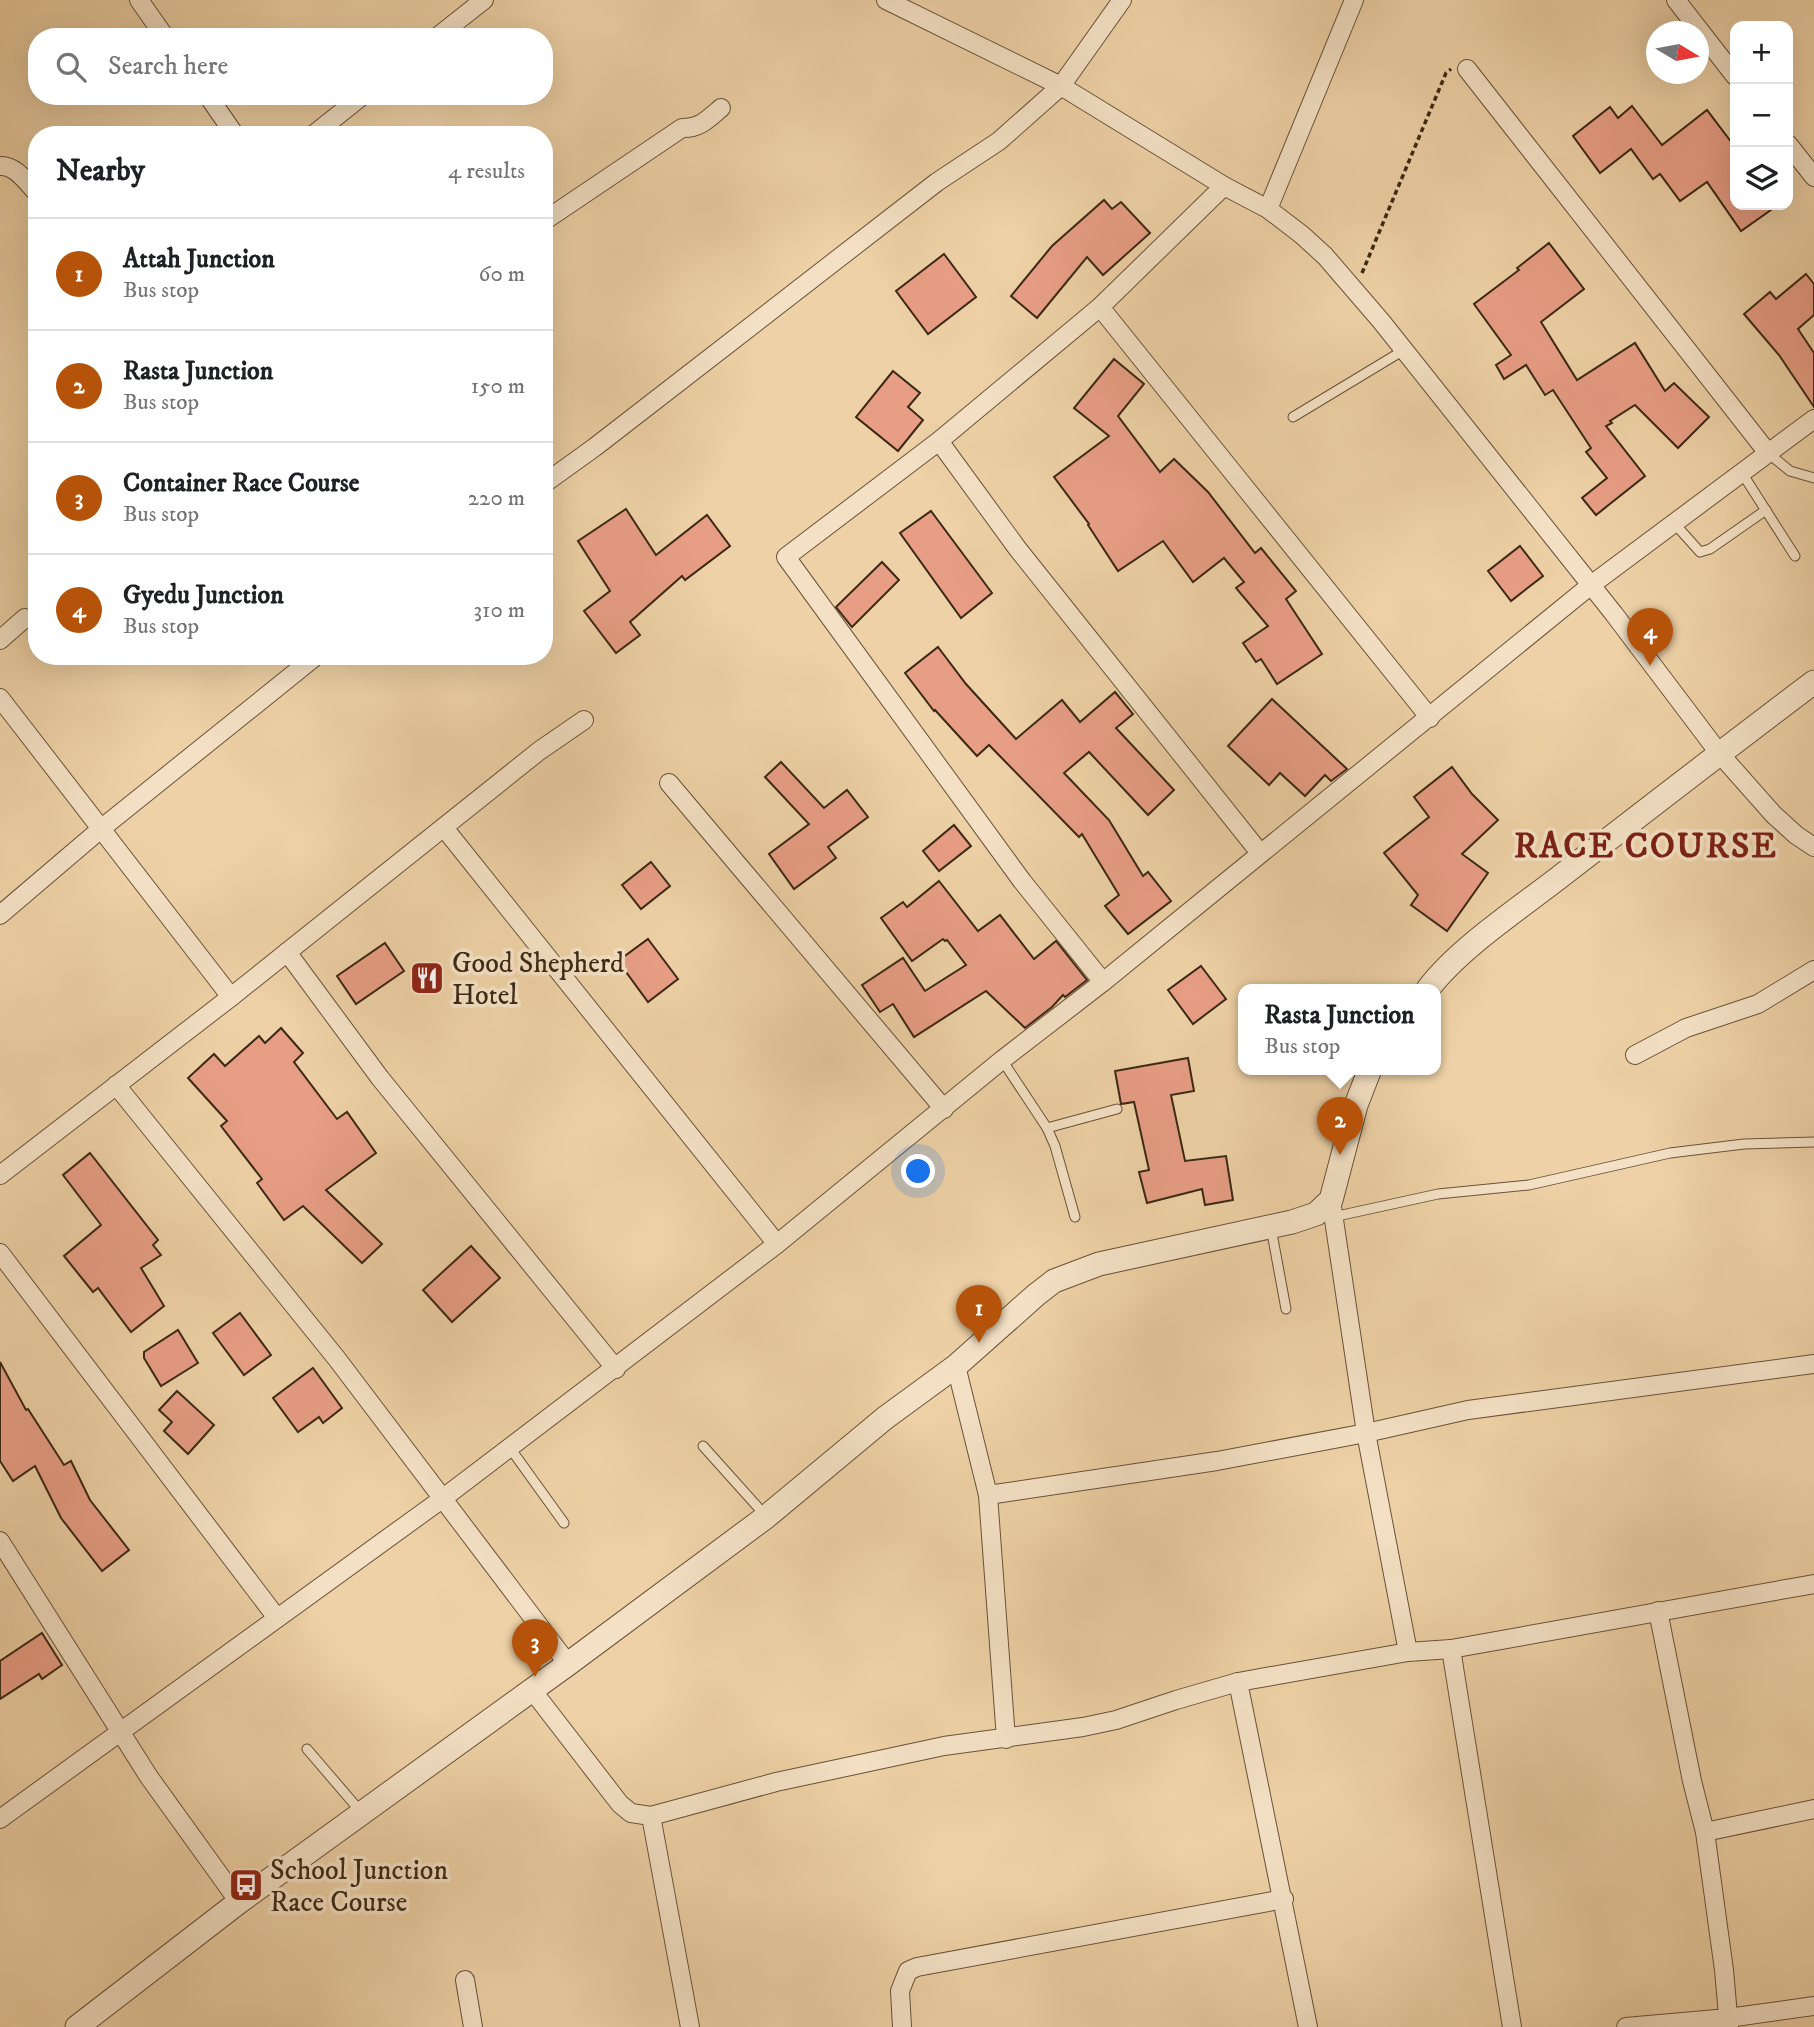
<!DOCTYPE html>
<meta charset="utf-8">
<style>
:root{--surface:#fff;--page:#f6f6f6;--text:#202124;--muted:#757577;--line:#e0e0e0;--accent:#b45309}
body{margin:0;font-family:"IM FELL DW Pica",serif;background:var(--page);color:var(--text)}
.controls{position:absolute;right:21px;top:21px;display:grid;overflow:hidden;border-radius:14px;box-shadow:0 7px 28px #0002}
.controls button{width:63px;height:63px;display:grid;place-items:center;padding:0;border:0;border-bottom:2px solid var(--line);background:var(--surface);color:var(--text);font:35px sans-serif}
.compass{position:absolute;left:1646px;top:21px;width:63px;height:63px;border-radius:50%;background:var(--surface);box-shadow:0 7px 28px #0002;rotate:100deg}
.you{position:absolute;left:919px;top:1172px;width:24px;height:24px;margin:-18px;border:5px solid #fff;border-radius:50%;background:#1a73e8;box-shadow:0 0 0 10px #1a73e833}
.badge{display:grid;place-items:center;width:46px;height:46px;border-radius:50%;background:var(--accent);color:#fff;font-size:23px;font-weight:700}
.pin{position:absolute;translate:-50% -58px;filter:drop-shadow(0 2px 4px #0008)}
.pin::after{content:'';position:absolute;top:37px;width:24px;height:21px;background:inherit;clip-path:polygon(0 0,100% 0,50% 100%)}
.popup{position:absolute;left:1238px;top:984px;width:203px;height:91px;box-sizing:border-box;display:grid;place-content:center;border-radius:14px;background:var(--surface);filter:drop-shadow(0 2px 5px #0005);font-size:23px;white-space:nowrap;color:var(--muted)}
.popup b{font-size:26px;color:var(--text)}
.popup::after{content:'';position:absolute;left:50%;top:100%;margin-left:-14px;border:14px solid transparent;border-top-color:var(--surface)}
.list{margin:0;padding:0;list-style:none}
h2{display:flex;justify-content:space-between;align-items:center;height:91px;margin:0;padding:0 28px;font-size:30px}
h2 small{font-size:23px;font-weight:400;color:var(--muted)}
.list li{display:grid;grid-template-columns:46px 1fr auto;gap:21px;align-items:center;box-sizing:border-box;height:112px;padding:0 28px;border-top:2px solid var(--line)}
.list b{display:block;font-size:26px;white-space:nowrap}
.list p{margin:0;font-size:23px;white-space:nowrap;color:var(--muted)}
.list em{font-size:23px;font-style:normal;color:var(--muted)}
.icon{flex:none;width:38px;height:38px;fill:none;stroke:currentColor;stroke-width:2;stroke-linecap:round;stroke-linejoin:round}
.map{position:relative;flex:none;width:1814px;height:2027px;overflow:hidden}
.search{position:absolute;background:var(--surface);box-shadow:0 7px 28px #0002;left:28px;top:28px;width:525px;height:77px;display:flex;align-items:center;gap:18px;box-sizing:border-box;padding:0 24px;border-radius:28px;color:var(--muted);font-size:26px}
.panel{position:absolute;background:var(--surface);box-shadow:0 7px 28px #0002;left:28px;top:126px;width:525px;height:539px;border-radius:28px}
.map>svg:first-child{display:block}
</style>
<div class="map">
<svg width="1814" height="2027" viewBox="0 0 1814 2027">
<rect width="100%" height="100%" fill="#eed1a6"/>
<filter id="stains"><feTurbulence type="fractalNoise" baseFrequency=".00286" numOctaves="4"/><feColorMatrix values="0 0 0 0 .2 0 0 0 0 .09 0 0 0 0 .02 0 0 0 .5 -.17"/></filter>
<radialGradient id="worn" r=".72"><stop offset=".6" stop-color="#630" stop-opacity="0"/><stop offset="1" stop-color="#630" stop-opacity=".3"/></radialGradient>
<g fill="#e89e85" stroke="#3b2815" stroke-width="2">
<path d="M 1632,106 L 1662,145 L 1707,110 L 1735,147 L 1735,205 L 1778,205 L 1741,231 L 1707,182 L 1680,201 L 1660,174 L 1653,179 L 1631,149 L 1600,173 L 1573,136 L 1610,107 L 1618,118 Z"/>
<path d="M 1104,200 L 1112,209 L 1121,202 L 1150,233 L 1103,275 L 1087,257 L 1037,318 L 1011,296 L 1052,246 Z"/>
<path d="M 1549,243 L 1584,289 L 1541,322 L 1577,380 L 1635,343 L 1665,391 L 1674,383 L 1709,417 L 1678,448 L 1635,405 L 1610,421 L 1612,423 L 1606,426 L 1645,476 L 1596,515 L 1582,498 L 1607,478 L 1586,452 L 1591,448 L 1553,390 L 1545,395 L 1526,365 L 1504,379 L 1496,365 L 1511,355 L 1474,304 L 1519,270 L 1517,268 Z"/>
<path d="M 944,254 L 976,297 L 928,334 L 896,291 Z"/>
<path d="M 1806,274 L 1814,284 L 1814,315 L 1798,329 L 1814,353 L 1814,407 L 1779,355 L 1744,314 L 1770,292 L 1776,299 Z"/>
<path d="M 1114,359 L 1144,384 L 1118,416 L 1160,472 L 1174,459 L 1208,492 L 1255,553 L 1261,548 L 1296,591 L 1286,599 L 1322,654 L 1277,684 L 1261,659 L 1256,662 L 1243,643 L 1268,626 L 1236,588 L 1244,582 L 1224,558 L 1193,582 L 1163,541 L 1118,571 L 1088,525 L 1089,524 L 1054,477 L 1109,436 L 1074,408 Z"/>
<path d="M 893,371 L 920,393 L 908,407 L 923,420 L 898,451 L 856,417 Z"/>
<path d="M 626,509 L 656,555 L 707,515 L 730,546 L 685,580 L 682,576 L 630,622 L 640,635 L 616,653 L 584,611 L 610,591 L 578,541 Z"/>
<path d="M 931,511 L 992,593 L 961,618 L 900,533 Z"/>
<path d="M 1520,546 L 1543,576 L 1511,601 L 1488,571 Z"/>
<path d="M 882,562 L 899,580 L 852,627 L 836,607 Z"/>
<path d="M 938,647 L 966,684 L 1016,739 L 1062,700 L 1080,722 L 1115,692 L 1133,714 L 1116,728 L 1174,790 L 1148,815 L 1089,752 L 1064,773 L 1109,820 L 1143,876 L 1148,872 L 1171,901 L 1128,934 L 1105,906 L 1119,895 L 1082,834 L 1079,837 L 989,745 L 977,756 L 935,710 L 934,711 L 905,673 Z"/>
<path d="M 1272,699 L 1347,769 L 1331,781 L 1325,775 L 1305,796 L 1280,773 L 1269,785 L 1228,746 Z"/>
<path d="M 781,762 L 824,808 L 847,790 L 868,817 L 828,847 L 836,858 L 794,889 L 769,854 L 809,824 L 765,777 Z"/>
<path d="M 1452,767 L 1472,794 L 1498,820 L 1462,854 L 1488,873 L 1447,931 L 1411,905 L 1418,895 L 1384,853 L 1429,817 L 1414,797 Z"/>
<path d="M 954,825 L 971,846 L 939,871 L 923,851 Z"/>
<path d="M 651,862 L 670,886 L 641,909 L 622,885 Z"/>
<path d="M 939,881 L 978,931 L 1000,915 L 1034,959 L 1056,941 L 1087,980 L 1065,997 L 1063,995 L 1052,1007 L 1025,1028 L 986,991 L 914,1037 L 893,1004 L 880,1012 L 862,985 L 903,958 L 925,991 L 966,965 L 947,940 L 945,941 L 943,939 L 912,961 L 881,918 L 903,902 L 907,907 Z"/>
<path d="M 648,939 L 678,979 L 648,1002 L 618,961 Z"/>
<path d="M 385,943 L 404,971 L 356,1004 L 337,976 Z"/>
<path d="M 1201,966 L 1226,999 L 1193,1024 L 1168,990 Z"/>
<path d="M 281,1028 L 303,1053 L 294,1062 L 337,1119 L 347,1112 L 376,1153 L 326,1190 L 382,1244 L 362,1263 L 303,1206 L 284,1220 L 257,1183 L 262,1179 L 221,1126 L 227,1121 L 188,1078 L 214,1054 L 225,1066 L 259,1036 L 265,1043 Z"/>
<path d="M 1188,1058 L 1194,1091 L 1171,1095 L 1185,1161 L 1226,1156 L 1233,1200 L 1205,1205 L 1202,1189 L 1147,1203 L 1139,1172 L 1149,1170 L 1134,1102 L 1121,1104 L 1115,1071 Z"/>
<path d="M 90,1153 L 158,1240 L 153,1245 L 161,1255 L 141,1268 L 164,1306 L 131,1332 L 98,1288 L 93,1292 L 64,1256 L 101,1225 L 63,1175 Z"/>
<path d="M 471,1246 L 500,1278 L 452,1322 L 423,1290 Z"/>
<path d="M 240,1313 L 271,1355 L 244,1375 L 213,1333 Z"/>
<path d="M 178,1330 L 198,1363 L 161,1386 L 144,1358 L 144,1352 Z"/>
<path d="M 0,1362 L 26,1410 L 28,1409 L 64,1465 L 71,1461 L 90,1500 L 129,1550 L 102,1571 L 61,1518 L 35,1466 L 13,1481 L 0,1461 Z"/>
<path d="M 313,1368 L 342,1408 L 323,1423 L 319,1417 L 298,1432 L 273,1398 Z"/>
<path d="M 177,1391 L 214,1425 L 188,1454 L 164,1431 L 172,1422 L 159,1410 Z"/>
<path d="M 42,1633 L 62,1665 L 42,1679 L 39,1674 L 0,1699 L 0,1661 Z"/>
</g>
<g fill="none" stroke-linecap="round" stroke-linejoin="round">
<g stroke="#685239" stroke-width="11">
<g id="service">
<path d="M 1293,417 L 1404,350"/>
<path d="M 1768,453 L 1790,471 L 1814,478"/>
<path d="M 1742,473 L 1795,556"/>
<path d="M 1674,523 L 1700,552 L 1710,549 L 1766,510"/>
<path d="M 1002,1060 L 1047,1128 L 1055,1146 L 1075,1217"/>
<path d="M 1047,1128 L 1117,1109"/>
<path d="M 1333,1217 L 1438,1194 L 1529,1185 L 1670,1153 L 1744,1144 L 1814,1142"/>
<path d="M 1271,1228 L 1286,1309"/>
<path d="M 703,1446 L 765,1515"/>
<path d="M 510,1448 L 564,1523"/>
<path d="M 307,1749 L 361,1812"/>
</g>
</g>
<g stroke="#685239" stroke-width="20">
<g id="minor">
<path d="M 139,0 L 165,37"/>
<path d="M 886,0 L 1061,86 L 1224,186 L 1268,209 L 1302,235 L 1325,256 L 1381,321 L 1614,614 L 1719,753 L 1774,815 L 1796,835 L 1814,847"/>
<path d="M 1676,0 L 1735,76"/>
<path d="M 437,37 L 484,0"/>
<path d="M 1467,69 L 1768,453"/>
<path d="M 208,96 L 235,135"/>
<path d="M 313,135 L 362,96"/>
<path d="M 1788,144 L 1814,177"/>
<path d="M 0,166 C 16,165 27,183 37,193"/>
<path d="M 1268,209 L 1354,0"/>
<path d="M 544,221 L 682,128 C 699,129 708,119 721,108"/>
<path d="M 1100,307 L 1430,718"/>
<path d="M 939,441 L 1017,548 L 1260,853"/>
<path d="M 545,483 L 595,447 L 937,182 L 999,141 L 1061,86 L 1122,0"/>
<path d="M 0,640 L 25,618"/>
<path d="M 0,698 L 231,997"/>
<path d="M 669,783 L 944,1109"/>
<path d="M 445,829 L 777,1244"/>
<path d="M 0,915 L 102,828 L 316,656"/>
<path d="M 287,952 L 380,1078 L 616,1369"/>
<path d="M 1103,982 L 1022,881 L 786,557 L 939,441 L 1100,307 L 1224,186"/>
<path d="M 1635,1055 L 1686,1028 L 1758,1004 L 1814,970"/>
<path d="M 116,1085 L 337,1359 L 568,1664"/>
<path d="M 0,1175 L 231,997 L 539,751 L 584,720"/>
<path d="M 1331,1200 L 1366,1433 L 1408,1652"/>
<path d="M 0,1253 L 277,1618"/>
<path d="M 956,1366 L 988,1495 L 1217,1461 L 1366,1433 L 1468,1410 L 1814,1364"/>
<path d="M 988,1495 L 1006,1739"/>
<path d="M 0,1541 L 149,1777 L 239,1902"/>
<path d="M 1658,1611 L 1692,1781 L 1705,1832 L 1724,1970 L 1729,2027"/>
<path d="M 1451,1649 L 1512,2027"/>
<path d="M 1238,1682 L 1308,2027"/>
<path d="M 532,1690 L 620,1804 L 631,1813 L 651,1816 L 776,1782 L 944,1746 L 1083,1727 L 1116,1720 L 1176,1700 L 1238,1682 L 1408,1652 L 1451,1649 L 1814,1584"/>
<path d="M 651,1816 L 690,2027"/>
<path d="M 0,1819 L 442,1499 L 777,1244 L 1002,1060 L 1103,982 L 1591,585 L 1814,419"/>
<path d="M 1705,1832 L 1814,1809"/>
<path d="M 465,1980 L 473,2027"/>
<path d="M 902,2027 L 900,1991 L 908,1971 L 917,1967 L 1284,1899"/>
<path d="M 1626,2027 L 1728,2018 L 1814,2006"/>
</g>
</g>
<g stroke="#685239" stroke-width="25">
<g id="tertiary">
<path d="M 1428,989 C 1459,948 1520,908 1561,876 C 1645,811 1729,746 1814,682"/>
<path d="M 77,2027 L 239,1902 L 568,1664 L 766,1517 L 885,1418 L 956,1366 L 1036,1295 L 1054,1281 L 1099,1264 L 1292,1222 L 1316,1214 L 1331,1200 L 1356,1105 L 1370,1069"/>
</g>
</g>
<path stroke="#3b2815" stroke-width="3.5" stroke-dasharray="5 3.5" stroke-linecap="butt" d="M 1362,273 L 1446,73 L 1451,69"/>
<use href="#service" stroke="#f4e1c5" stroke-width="9"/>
<use href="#minor" stroke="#f4e1c5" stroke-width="18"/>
<use href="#tertiary" stroke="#f4e1c5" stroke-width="23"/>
</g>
<defs>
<g id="restaurant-square" transform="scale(1.75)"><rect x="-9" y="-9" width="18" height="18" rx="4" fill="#8f2418" stroke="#f4e1c5"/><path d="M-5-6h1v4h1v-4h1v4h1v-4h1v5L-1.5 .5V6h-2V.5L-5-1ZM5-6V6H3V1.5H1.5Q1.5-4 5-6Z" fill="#fff"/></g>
<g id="bus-square" transform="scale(1.75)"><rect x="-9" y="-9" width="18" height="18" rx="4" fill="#8f2418" stroke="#f4e1c5"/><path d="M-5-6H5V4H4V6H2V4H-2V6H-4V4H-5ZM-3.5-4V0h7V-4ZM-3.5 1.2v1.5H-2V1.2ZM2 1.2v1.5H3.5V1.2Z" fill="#fff"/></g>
</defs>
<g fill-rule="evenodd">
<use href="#restaurant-square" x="427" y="978"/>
<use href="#bus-square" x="246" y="1885"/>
</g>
<g text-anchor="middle" stroke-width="7" stroke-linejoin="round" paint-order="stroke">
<g font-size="28" fill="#3b2815" stroke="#f4e1c5" text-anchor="start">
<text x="452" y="972">Good Shepherd<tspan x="452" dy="32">Hotel</tspan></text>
<text x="270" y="1879">School Junction<tspan x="270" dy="32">Race Course</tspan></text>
</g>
<g font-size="35" font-weight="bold" letter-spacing="2" fill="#7a1f14" stroke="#f4e1c5">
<text x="1646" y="857">RACE COURSE</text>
</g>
</g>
<rect width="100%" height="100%" filter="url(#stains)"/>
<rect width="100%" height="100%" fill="url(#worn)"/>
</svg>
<div class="controls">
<button>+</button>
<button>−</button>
<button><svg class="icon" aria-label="layers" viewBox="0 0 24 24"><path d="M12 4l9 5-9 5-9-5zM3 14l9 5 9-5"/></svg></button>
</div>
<svg class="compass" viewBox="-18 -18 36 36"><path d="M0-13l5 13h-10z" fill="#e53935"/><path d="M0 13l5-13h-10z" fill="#757577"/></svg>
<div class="you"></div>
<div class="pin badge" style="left:979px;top:1343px">1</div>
<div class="pin badge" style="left:1340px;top:1155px">2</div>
<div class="popup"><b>Rasta Junction</b>Bus stop</div>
<div class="pin badge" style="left:535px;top:1677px">3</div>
<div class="pin badge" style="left:1650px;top:666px">4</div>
<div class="search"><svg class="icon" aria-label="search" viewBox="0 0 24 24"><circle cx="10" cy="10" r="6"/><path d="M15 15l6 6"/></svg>Search here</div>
<section class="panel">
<h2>Nearby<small>4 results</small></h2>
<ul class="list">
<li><span class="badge">1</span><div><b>Attah Junction</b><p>Bus stop</p></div><em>60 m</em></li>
<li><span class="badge">2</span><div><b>Rasta Junction</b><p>Bus stop</p></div><em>150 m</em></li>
<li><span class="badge">3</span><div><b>Container Race Course</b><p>Bus stop</p></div><em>220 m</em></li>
<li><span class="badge">4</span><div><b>Gyedu Junction</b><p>Bus stop</p></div><em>310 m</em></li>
</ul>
</section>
</div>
